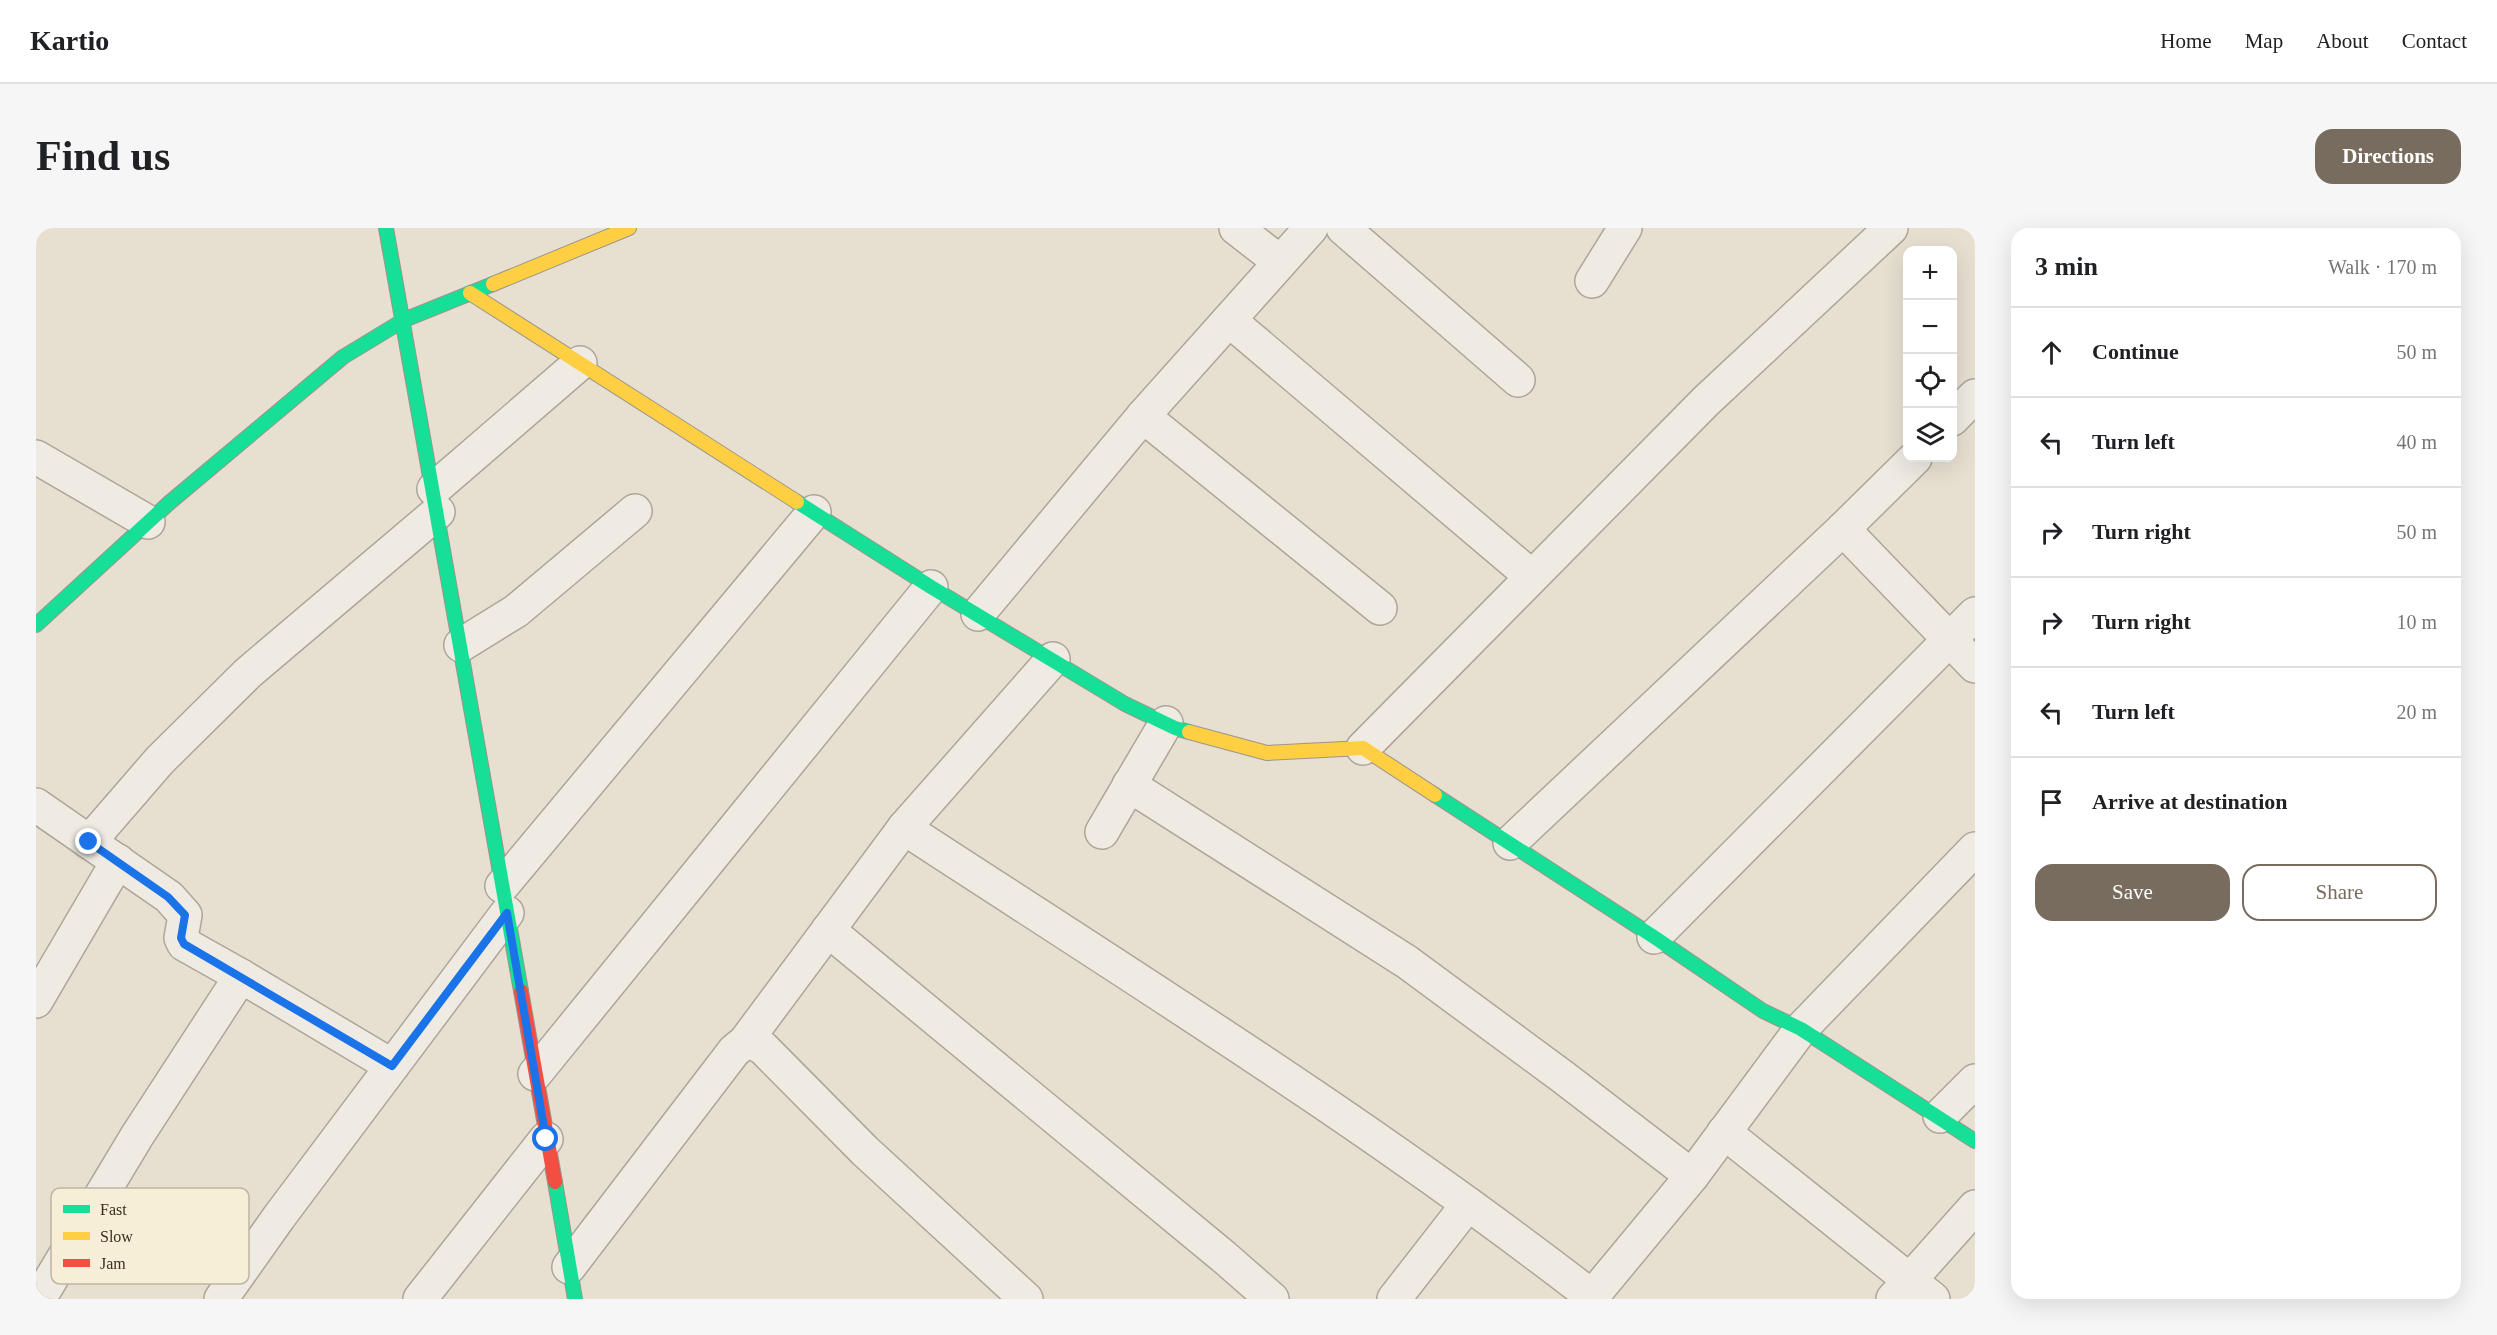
<!DOCTYPE html>
<meta charset="utf-8">
<style>
:root{--surface:#fff;--page:#f6f6f6;--text:#202124;--muted:#757577;--line:#e0e0e0;--accent:#786c5e}
body{margin:0;font-family:Georgia,serif;background:var(--page);color:var(--text)}
.controls{position:absolute;right:18px;top:18px;display:grid;overflow:hidden;border-radius:12px;box-shadow:0 6px 24px #0002}
.controls button{width:54px;height:54px;display:grid;place-items:center;padding:0;border:0;border-bottom:2px solid var(--line);background:var(--surface);color:var(--text);font:30px sans-serif}
.stop{position:absolute;width:18px;height:18px;margin:-14px;border:4px solid #1a73e8;border-radius:50%;background:#fff}
.stop.end{background:#1a73e8;border-color:#fff;box-shadow:0 2px 6px #0008}
.list{margin:0;padding:0;list-style:none}
h2{display:flex;justify-content:space-between;align-items:center;height:78px;margin:0;padding:0 24px;font-size:26px}
h2 small{font-size:20px;font-weight:400;color:var(--muted)}
.list li{display:grid;grid-template-columns:39px 1fr auto;gap:18px;align-items:center;box-sizing:border-box;height:90px;padding:0 24px;border-top:2px solid var(--line)}
.list b{display:block;font-size:22px;white-space:nowrap}
.list em{font-size:20px;font-style:normal;color:var(--muted)}
.actions{display:flex;gap:12px;padding:18px 24px}
.actions a{flex:1;padding:14px 0;border:2px solid var(--accent);border-radius:18px;text-align:center;font-size:21px;color:var(--accent)}
.actions .main{background:var(--accent);color:#fff}
.icon{flex:none;width:33px;height:33px;fill:none;stroke:currentColor;stroke-width:2;stroke-linecap:round;stroke-linejoin:round}
.map{position:relative;flex:none;width:1939px;height:1071px;overflow:hidden;border-radius:18px}
header{display:flex;align-items:center;gap:36px;box-sizing:border-box;height:84px;padding:0 30px;background:var(--surface);border-bottom:2px solid var(--line)}
header strong{font-size:28px}
nav{display:flex;gap:33px;margin-inline-start:auto;font-size:21px}
.intro{display:flex;align-items:center;justify-content:space-between;box-sizing:border-box;height:144px;padding:0 36px}
h1{margin:0;font-size:42px}
.button{padding:15px 27px;border-radius:18px;background:var(--accent);color:#fff;font-size:21px;font-weight:700}
main{display:flex;gap:36px;padding:0 36px}
aside{flex:1;background:var(--surface);border-radius:18px;box-shadow:0 6px 24px #0002}
.map>svg:first-child{display:block}
</style>
<header>
<strong>Kartio</strong>
<nav><a>Home</a><a>Map</a><a>About</a><a>Contact</a></nav>
</header>
<div class="intro"><h1>Find us</h1><a class="button">Directions</a></div>
<main>
<div class="map">
<svg width="1939" height="1071" viewBox="0 0 1939 1071">
<rect width="100%" height="100%" fill="#e7e0d1"/>
<g fill="none" stroke-linecap="round" stroke-linejoin="round">
<g stroke="#ada599" stroke-width="36">
<g id="street">
<path d="M 1200,0 L 1244,34"/>
<path d="M 1307,0 L 1482,152"/>
<path d="M 1556,53 L 1589,0"/>
<path d="M 1193,92 L 1495,348"/>
<path d="M 1107,188 L 1344,380"/>
<path d="M 1916,191 L 1939,168"/>
<path d="M 0,229 L 112,294"/>
<path d="M 398,261 L 544,135"/>
<path d="M 1807,301 L 1939,438"/>
<path d="M 942,386 L 1107,188 L 1275,0"/>
<path d="M 425,417 L 480,383 L 599,283"/>
<path d="M 1017,431 L 868,600 C 1101,752 1339,900 1559,1071"/>
<path d="M 1327,520 L 1670,173 L 1855,0"/>
<path d="M 1093,557 L 1371,734 L 1527,849 L 1656,948"/>
<path d="M 0,577 L 133,669 L 149,687 L 145,710 L 148,716 L 205,748"/>
<path d="M 1066,604 L 1130,495"/>
<path d="M 53,614 L 124,532 L 212,445 L 402,284"/>
<path d="M 1474,615 L 1807,301 L 1879,230"/>
<path d="M 466,658 L 778,284"/>
<path d="M 792,702 L 1188,1029 L 1236,1071"/>
<path d="M 1618,709 L 1939,386"/>
<path d="M 0,773 L 82,633"/>
<path d="M 709,814 L 868,600"/>
<path d="M 499,846 L 895,359"/>
<path d="M 1904,888 L 1939,853"/>
<path d="M 1688,904 L 1897,1071"/>
<path d="M 533,1039 L 698,823 L 709,814 L 718,815 L 727,820 L 829,923 L 990,1071"/>
<path d="M 3,1071 L 101,908 L 205,748 L 356,838"/>
<path d="M 185,1071 L 243,989 L 471,685"/>
<path d="M 384,1071 L 510,911"/>
<path d="M 1358,1071 L 1432,976"/>
<path d="M 1554,1071 L 1656,948 L 1765,801 L 1939,621"/>
<path d="M 1857,1071 L 1939,979"/>
</g>
</g>
<g stroke="#9c958a" stroke-width="16">
<g id="fast">
<path d="M 350,0 L 485,763"/>
<path d="M 761,274 L 895,359 L 1089,476 L 1139,500 L 1153,504"/>
<path d="M 0,397 L 133,275 L 307,129 L 368,92 L 457,56"/>
<path d="M 1399,567 L 1618,709 L 1727,783 L 1765,801 L 1939,913"/>
<path d="M 519,954 L 539,1071"/>
</g>
</g>
<g stroke="#9c958a" stroke-width="16">
<g id="slow">
<path d="M 457,56 L 593,0"/>
<path d="M 434,65 L 761,274"/>
<path d="M 1153,504 L 1231,525 L 1327,520 L 1399,567"/>
</g>
</g>
<g stroke="#9c958a" stroke-width="16">
<path id="jam" d="M 485,763 L 519,954"/>
</g>
<use href="#street" stroke="#efebe3" stroke-width="33"/>
<use href="#fast" stroke="#16e098" stroke-width="14"/>
<use href="#slow" stroke="#ffcf43" stroke-width="14"/>
<use href="#jam" stroke="#f24e42" stroke-width="14"/>
</g>
<g fill="none" stroke-linecap="round" stroke-linejoin="round">
<path stroke="#1a73e8" stroke-width="8" d="M 53,614 L 132,669 L 149,687 L 145,710 L 148,716 L 356,838 L 471,685 L 510,911"/>
</g>
<rect x="15" y="960" width="198" height="96" rx="9" fill="#f7eed8" stroke="#bfb4a1" stroke-width="1.5"/>
<rect x="27" y="977" width="27" height="8" fill="#16e098"/>
<rect x="27" y="1004" width="27" height="8" fill="#ffcf43"/>
<rect x="27" y="1031" width="27" height="8" fill="#f24e42"/>
<g font-size="16" fill="#3d2e20">
<text x="64" y="987">Fast</text>
<text x="64" y="1014">Slow</text>
<text x="64" y="1041">Jam</text>
</g>
</svg>
<div class="controls">
<button>+</button>
<button>−</button>
<button><svg class="icon" aria-label="locate" viewBox="0 0 24 24"><circle cx="12" cy="12" r="6"/><path d="M12 2v4M12 18v4M2 12h4M18 12h4"/></svg></button>
<button><svg class="icon" aria-label="layers" viewBox="0 0 24 24"><path d="M12 4l9 5-9 5-9-5zM3 14l9 5 9-5"/></svg></button>
</div>
<div class="stop" style="left:510px;top:911px"></div>
<div class="stop end" style="left:53px;top:614px"></div>
</div>
<aside>
<h2>3 min<small>Walk · 170 m</small></h2>
<ul class="list">
<li><svg class="icon" aria-label="ahead" viewBox="0 0 24 24"><path d="M12 20V5M6 11l6-6 6 6"/></svg><div><b>Continue</b></div><em>50 m</em></li>
<li><svg class="icon" aria-label="left" viewBox="0 0 24 24"><path d="M17 20v-9H6M10 6l-5 5 5 5"/></svg><div><b>Turn left</b></div><em>40 m</em></li>
<li><svg class="icon" aria-label="right" viewBox="0 0 24 24"><path d="M7 20v-9h11M14 6l5 5-5 5"/></svg><div><b>Turn right</b></div><em>50 m</em></li>
<li><svg class="icon" aria-label="right" viewBox="0 0 24 24"><path d="M7 20v-9h11M14 6l5 5-5 5"/></svg><div><b>Turn right</b></div><em>10 m</em></li>
<li><svg class="icon" aria-label="left" viewBox="0 0 24 24"><path d="M17 20v-9H6M10 6l-5 5 5 5"/></svg><div><b>Turn left</b></div><em>20 m</em></li>
<li><svg class="icon" aria-label="arrive" viewBox="0 0 24 24"><path d="M6 21V4h12l-3 4 3 4H6"/></svg><div><b>Arrive at destination</b></div></li>
</ul>
<div class="actions"><a class="main">Save</a><a>Share</a></div>
</aside>
</main>
